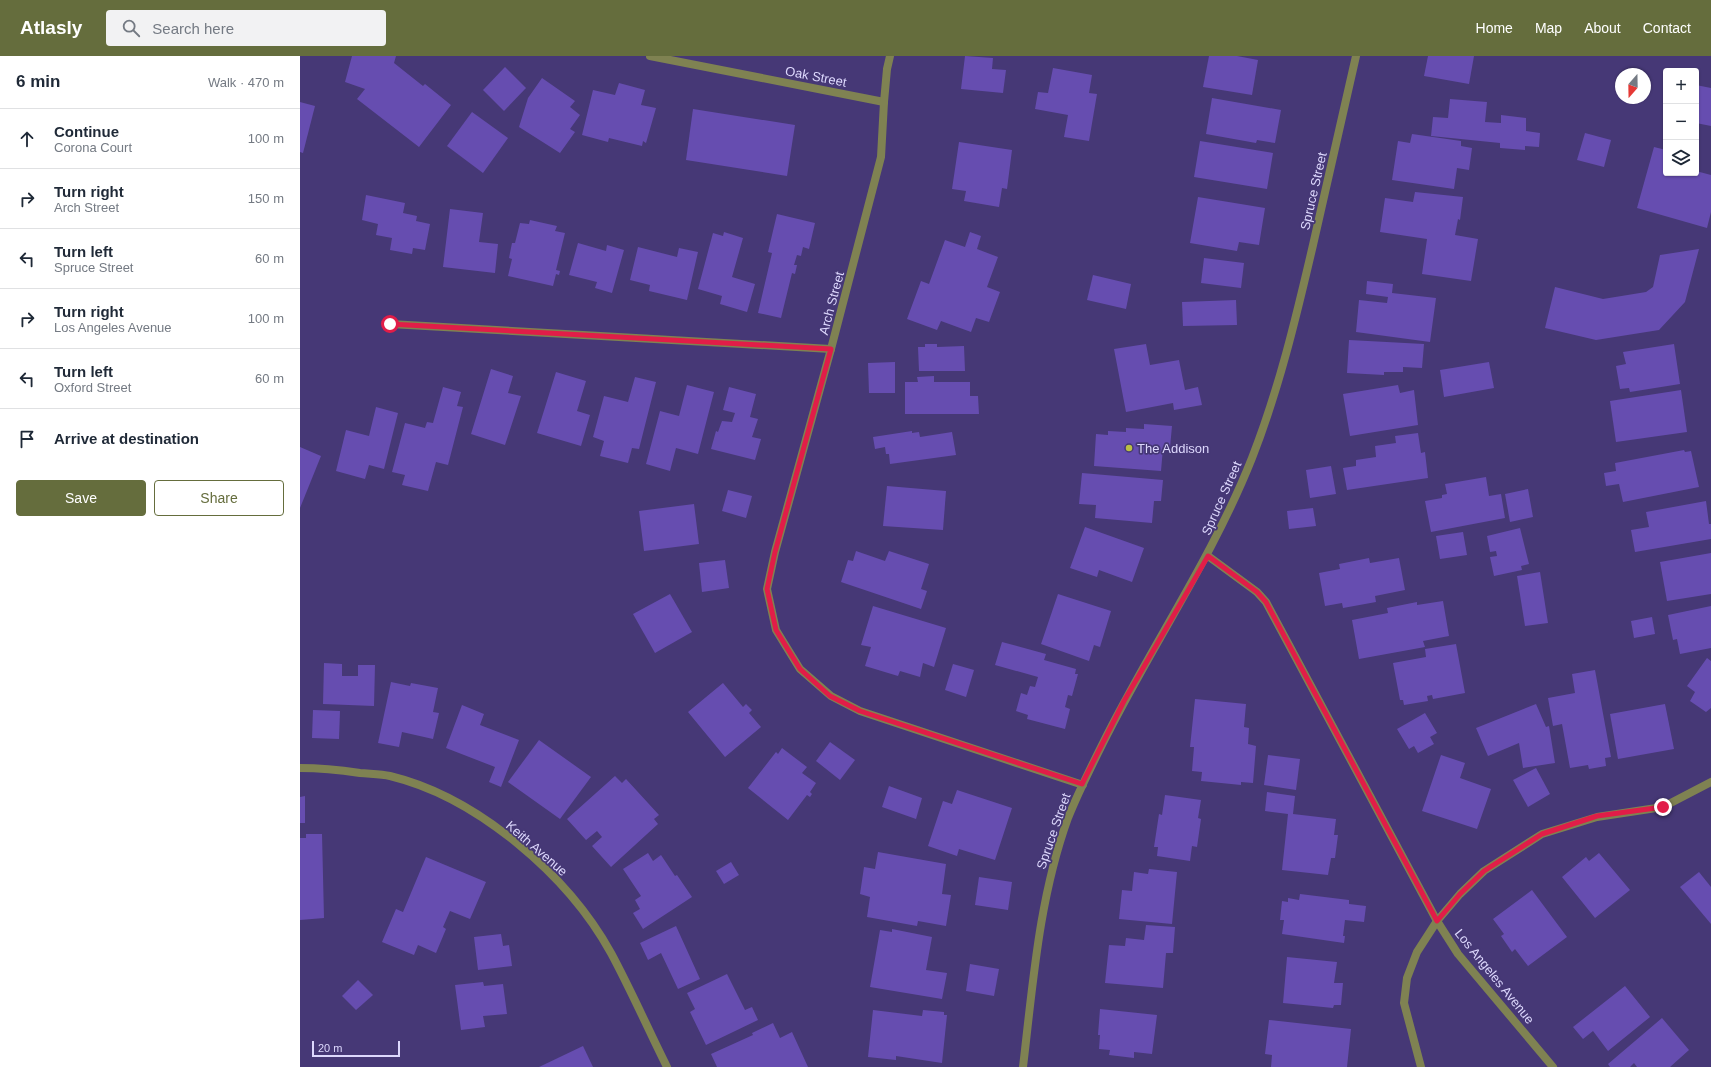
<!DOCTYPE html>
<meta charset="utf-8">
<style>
:root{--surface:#fff;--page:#f2f2f3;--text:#1f2937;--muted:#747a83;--line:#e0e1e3;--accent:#656d3d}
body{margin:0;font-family:Helvetica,sans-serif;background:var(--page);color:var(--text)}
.controls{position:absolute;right:12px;top:12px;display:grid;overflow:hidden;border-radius:4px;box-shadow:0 1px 3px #0004}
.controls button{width:36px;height:36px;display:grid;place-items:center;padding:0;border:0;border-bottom:1px solid var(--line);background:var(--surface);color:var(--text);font:20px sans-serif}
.compass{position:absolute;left:1315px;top:12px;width:36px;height:36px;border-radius:50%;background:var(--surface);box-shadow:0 1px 3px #0004;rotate:200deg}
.scale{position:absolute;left:12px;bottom:10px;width:88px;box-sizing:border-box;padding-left:4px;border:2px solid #ddd8fd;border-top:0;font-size:11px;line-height:14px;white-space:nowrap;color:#ddd8fd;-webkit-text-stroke:3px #463876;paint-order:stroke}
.stop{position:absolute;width:12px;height:12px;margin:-9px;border:3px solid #e11d48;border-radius:50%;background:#fff}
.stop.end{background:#e11d48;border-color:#fff;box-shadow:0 1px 4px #0008}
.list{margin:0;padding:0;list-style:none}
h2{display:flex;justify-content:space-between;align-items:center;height:52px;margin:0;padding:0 16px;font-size:17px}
h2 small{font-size:13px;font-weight:400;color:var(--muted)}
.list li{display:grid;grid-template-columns:26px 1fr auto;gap:12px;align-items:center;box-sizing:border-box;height:60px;padding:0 16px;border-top:1px solid var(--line)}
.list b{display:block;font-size:15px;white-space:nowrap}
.list p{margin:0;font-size:13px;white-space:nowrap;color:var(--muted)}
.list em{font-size:13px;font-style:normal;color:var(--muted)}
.actions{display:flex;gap:8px;padding:12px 16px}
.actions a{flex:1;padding:9px 0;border:1px solid var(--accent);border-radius:4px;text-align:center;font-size:14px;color:var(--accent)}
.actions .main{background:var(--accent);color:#fff}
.icon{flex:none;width:22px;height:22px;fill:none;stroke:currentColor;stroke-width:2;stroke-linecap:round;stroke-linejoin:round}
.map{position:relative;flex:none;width:1411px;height:1011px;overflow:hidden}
header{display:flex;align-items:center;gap:24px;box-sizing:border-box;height:56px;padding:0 20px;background:var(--accent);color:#fff}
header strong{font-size:19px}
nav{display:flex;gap:22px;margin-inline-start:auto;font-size:14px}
.search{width:280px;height:36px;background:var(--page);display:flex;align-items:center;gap:10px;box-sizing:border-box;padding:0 14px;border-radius:4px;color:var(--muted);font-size:15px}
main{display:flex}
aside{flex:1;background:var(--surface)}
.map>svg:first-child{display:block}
</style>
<header>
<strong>Atlasly</strong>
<div class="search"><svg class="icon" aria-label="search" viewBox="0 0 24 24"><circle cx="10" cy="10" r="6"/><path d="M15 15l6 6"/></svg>Search here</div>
<nav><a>Home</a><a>Map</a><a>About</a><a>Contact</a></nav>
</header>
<main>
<aside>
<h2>6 min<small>Walk · 470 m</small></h2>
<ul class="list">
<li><svg class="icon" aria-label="ahead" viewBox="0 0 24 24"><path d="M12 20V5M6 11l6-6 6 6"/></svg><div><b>Continue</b><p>Corona Court</p></div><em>100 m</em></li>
<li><svg class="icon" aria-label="right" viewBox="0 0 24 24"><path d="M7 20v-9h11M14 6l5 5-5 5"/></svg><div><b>Turn right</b><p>Arch Street</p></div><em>150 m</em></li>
<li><svg class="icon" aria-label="left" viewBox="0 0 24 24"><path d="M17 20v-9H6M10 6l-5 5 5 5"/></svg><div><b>Turn left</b><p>Spruce Street</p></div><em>60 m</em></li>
<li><svg class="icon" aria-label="right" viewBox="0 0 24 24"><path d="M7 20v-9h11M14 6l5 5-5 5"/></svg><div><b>Turn right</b><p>Los Angeles Avenue</p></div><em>100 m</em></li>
<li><svg class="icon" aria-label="left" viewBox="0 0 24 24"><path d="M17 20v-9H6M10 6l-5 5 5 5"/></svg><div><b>Turn left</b><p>Oxford Street</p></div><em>60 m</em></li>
<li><svg class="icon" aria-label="arrive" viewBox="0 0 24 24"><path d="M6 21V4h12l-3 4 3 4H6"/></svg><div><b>Arrive at destination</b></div></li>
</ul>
<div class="actions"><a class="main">Save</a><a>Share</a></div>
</aside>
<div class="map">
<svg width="1411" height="1011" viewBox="0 0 1411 1011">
<rect width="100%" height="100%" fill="#463876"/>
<g fill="#664db0">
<path d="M 52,0 L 96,0 L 94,7 L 123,30 L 125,28 L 151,49 L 119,91 L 57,43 L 65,33 L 45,26 Z"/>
<path d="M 665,0 L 693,2 L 692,13 L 706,14 L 703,37 L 661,33 Z"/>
<path d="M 909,0 L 937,0 L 958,4 L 952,39 L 903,31 Z"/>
<path d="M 1128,0 L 1174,0 L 1169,28 L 1124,20 Z"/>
<path d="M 205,11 L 226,32 L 204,55 L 183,34 Z"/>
<path d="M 753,12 L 792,19 L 789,37 L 797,38 L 789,85 L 764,81 L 768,59 L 735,53 L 738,36 L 748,37 Z"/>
<path d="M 242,22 L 275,45 L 270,51 L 280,59 L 270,73 L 275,76 L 260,97 L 219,71 L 228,42 Z"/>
<path d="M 319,27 L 345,34 L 341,49 L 356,52 L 346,87 L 343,85 L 342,90 L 309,82 L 308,86 L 282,79 L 293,34 L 315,39 Z"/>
<path d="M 1396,29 L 1411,32 L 1411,70 L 1396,67 Z"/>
<path d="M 912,42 L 981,54 L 975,87 L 957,84 L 956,87 L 906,78 Z"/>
<path d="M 1150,43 L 1187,46 L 1185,66 L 1201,67 L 1201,59 L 1226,62 L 1226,75 L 1240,77 L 1239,91 L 1225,90 L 1225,94 L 1200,92 L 1200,87 L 1131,80 L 1133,61 L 1148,62 Z"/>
<path d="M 0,46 L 15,50 L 3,97 L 0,96 Z"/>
<path d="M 393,53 L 495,69 L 487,120 L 386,104 Z"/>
<path d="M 172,56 L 208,82 L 183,117 L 147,90 Z"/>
<path d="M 1285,77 L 1311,84 L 1304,111 L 1277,104 Z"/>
<path d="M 1112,78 L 1161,85 L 1161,90 L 1172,92 L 1169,114 L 1157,112 L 1154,133 L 1092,124 L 1098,85 L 1110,87 Z"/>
<path d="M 900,85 L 973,97 L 967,133 L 894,121 Z"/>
<path d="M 659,86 L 712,94 L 707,133 L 702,132 L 699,151 L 664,145 L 666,135 L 652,133 Z"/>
<path d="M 1354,91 L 1366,94 L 1366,117 L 1396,117 L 1396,115 L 1411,119 L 1411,156 L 1407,172 L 1337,152 Z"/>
<path d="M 1115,136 L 1163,141 L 1160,164 L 1158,163 L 1155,179 L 1178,183 L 1171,225 L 1122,218 L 1127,183 L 1080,176 L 1085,142 L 1113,146 Z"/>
<path d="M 66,139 L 105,147 L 103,157 L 117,160 L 116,165 L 130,168 L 125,194 L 113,192 L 112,198 L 90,194 L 92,182 L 76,179 L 78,168 L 62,164 Z"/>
<path d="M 898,141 L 965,152 L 959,189 L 939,186 L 937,195 L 890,187 Z"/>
<path d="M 150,153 L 183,157 L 179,186 L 198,188 L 195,217 L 143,211 Z"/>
<path d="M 477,158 L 515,167 L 509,193 L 503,191 L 501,200 L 497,199 L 494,209 L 497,209 L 495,218 L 492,217 L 481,262 L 458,257 L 472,197 L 468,196 Z"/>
<path d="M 230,164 L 257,170 L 255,175 L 265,177 L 256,214 L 260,215 L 259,219 L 256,218 L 253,230 L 208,220 L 212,203 L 209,202 L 212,187 L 215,187 L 220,167 L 229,168 Z"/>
<path d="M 424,176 L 443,182 L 432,221 L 455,228 L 447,256 L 420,248 L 422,240 L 398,233 L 413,177 L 423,180 Z"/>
<path d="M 670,176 L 681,180 L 677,193 L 698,201 L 687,231 L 700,236 L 689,266 L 676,262 L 671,276 L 641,265 L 637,274 L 607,263 L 621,225 L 629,228 L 645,184 L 665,191 Z"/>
<path d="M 278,187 L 306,195 L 307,189 L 324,194 L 312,237 L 295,232 L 297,226 L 269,219 Z"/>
<path d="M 338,191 L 377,201 L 379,192 L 398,196 L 387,244 L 349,235 L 350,229 L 330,224 Z"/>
<path d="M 1399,193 L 1385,246 L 1359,274 L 1296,284 L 1245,272 L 1255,231 L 1303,243 L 1346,236 L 1353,231 L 1360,199 Z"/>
<path d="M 904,202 L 944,207 L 941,232 L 901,227 Z"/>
<path d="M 793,219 L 831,228 L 826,253 L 787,244 Z"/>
<path d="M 1067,225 L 1093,228 L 1092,237 L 1136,242 L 1130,286 L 1056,276 L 1059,244 L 1087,247 L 1088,241 L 1066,238 Z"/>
<path d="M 936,244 L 937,269 L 883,270 L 882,246 Z"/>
<path d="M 1049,284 L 1124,288 L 1122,312 L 1103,311 L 1103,316 L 1084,316 L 1084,319 L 1047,317 Z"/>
<path d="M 625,288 L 637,288 L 637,291 L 664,290 L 665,315 L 619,315 L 618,291 L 625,291 Z"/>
<path d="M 846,288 L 850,309 L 879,304 L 885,334 L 898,331 L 902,349 L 874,354 L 873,347 L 826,356 L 814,293 Z"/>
<path d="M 1374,288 L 1380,328 L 1330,336 L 1329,332 L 1320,333 L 1316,310 L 1326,308 L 1323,296 Z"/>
<path d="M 595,306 L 595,337 L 569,337 L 568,307 Z"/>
<path d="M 1189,306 L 1194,332 L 1144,341 L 1140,314 Z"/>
<path d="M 191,313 L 213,320 L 208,337 L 221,340 L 205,389 L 171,378 Z"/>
<path d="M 256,316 L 286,325 L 277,355 L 290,359 L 281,390 L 237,377 Z"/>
<path d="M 634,320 L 634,326 L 670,326 L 670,340 L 678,340 L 679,358 L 605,358 L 605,326 L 618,326 L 617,321 Z"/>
<path d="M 335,321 L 356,326 L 339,393 L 332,392 L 328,407 L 300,400 L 304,385 L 293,381 L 304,340 L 328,346 Z"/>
<path d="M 387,329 L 414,336 L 398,398 L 376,392 L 370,415 L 346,408 L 360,355 L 379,360 Z"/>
<path d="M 1098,329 L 1100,337 L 1114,334 L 1118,369 L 1050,380 L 1043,338 Z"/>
<path d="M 143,331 L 161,336 L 157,350 L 163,351 L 148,409 L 136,406 L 128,435 L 102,429 L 105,419 L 92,416 L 105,367 L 125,372 L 127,366 L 133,367 Z"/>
<path d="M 429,331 L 456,338 L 450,361 L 458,363 L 452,381 L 461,383 L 455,404 L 411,393 L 416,375 L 418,376 L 422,365 L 432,366 L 435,357 L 423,354 Z"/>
<path d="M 1381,334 L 1387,376 L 1316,386 L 1310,345 Z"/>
<path d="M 76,351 L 98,357 L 84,413 L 69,409 L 65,423 L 36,415 L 46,374 L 69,380 Z"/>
<path d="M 844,368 L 872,370 L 870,392 L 863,392 L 861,415 L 794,410 L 796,378 L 808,379 L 808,375 L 826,376 L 826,372 L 844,373 Z"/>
<path d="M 612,375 L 612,377 L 619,376 L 620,381 L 652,376 L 656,399 L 590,408 L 589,398 L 586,398 L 585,391 L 575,393 L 573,381 Z"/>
<path d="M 1118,377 L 1121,397 L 1125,396 L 1128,422 L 1047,434 L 1043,412 L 1056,410 L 1056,404 L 1076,401 L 1075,390 L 1096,387 L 1095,380 Z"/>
<path d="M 0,391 L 21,400 L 0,452 Z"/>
<path d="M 1384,394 L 1385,396 L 1391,395 L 1399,431 L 1323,446 L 1319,428 L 1306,430 L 1304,417 L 1316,415 L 1315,407 Z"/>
<path d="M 1031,410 L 1036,438 L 1010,442 L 1006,414 Z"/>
<path d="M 782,417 L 863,424 L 861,445 L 854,445 L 852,467 L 795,462 L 796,449 L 779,448 Z"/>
<path d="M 1186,421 L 1189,440 L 1201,438 L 1205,462 L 1131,476 L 1125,445 L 1142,442 L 1142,439 L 1147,438 L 1145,428 Z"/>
<path d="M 587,430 L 646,435 L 643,474 L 583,470 Z"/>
<path d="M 1228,433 L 1233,461 L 1210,466 L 1205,438 Z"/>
<path d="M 428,434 L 452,440 L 446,462 L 422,455 Z"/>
<path d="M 1406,445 L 1409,468 L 1411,468 L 1411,483 L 1335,496 L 1331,474 L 1349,471 L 1346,456 Z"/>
<path d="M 394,448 L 399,488 L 344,495 L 339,455 Z"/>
<path d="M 1013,452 L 1016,470 L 989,473 L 987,455 Z"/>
<path d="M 785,471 L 844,492 L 832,526 L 799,514 L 797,521 L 770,512 Z"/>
<path d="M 1220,472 L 1229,508 L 1221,510 L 1222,514 L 1194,520 L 1190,501 L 1197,500 L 1196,495 L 1190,496 L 1187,480 Z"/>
<path d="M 1163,476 L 1167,499 L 1140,503 L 1136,480 Z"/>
<path d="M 556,495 L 585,505 L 589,495 L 629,508 L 621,533 L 627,535 L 621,553 L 541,526 L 548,504 L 553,505 Z"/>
<path d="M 1411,497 L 1411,538 L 1367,545 L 1360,506 Z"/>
<path d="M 1069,502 L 1070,507 L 1099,502 L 1105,534 L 1075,540 L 1076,546 L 1043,552 L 1042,547 L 1025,550 L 1019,517 L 1040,513 L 1039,508 Z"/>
<path d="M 425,504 L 429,532 L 402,536 L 399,507 Z"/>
<path d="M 1240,516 L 1248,567 L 1225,570 L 1217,520 Z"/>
<path d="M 370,538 L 392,576 L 355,597 L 333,558 Z"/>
<path d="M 758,538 L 811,555 L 800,591 L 794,589 L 789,605 L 741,588 Z"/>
<path d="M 1143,545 L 1149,580 L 1123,585 L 1125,591 L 1059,603 L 1052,564 L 1088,557 L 1087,552 L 1117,546 L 1117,549 Z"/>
<path d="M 573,550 L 646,572 L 634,611 L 623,607 L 620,621 L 600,615 L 598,620 L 565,610 L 571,591 L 561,589 Z"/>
<path d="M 1411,550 L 1411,592 L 1380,598 L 1377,583 L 1373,584 L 1368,559 Z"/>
<path d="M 1352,561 L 1355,578 L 1334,582 L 1331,565 Z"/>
<path d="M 702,586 L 746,598 L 744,604 L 776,613 L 775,618 L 778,618 L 772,640 L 768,639 L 765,651 L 770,653 L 765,673 L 727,663 L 728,659 L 716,655 L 721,637 L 727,639 L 730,630 L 735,631 L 738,621 L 695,609 Z"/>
<path d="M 1156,588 L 1165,637 L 1133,643 L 1132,639 L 1127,640 L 1128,645 L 1104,649 L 1103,644 L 1100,644 L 1093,607 L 1126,601 L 1125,593 Z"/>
<path d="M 1407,602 L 1411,605 L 1411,652 L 1406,656 L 1390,645 L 1395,636 L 1387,630 Z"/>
<path d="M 24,607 L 42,608 L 42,620 L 58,620 L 58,609 L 75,609 L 74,650 L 23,648 Z"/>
<path d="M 653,608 L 674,614 L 666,641 L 645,634 Z"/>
<path d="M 1295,614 L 1311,701 L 1305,702 L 1306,710 L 1289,713 L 1288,709 L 1270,712 L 1262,668 L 1253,670 L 1248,642 L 1275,637 L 1272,618 Z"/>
<path d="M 91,626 L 110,630 L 111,627 L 138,632 L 133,656 L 139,657 L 133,683 L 102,676 L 99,691 L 78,687 Z"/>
<path d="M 423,627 L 443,651 L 446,648 L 452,654 L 449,657 L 461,671 L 425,701 L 388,656 Z"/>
<path d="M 895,643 L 946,648 L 944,671 L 949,672 L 948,688 L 956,690 L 953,727 L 941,726 L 941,729 L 901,725 L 902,716 L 892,715 L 894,691 L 890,691 Z"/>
<path d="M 1236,648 L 1246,671 L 1249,670 L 1255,707 L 1223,712 L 1219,687 L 1188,700 L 1176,672 Z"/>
<path d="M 1365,648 L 1374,693 L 1318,703 L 1310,658 Z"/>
<path d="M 162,649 L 184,658 L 180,669 L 219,684 L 201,731 L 189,726 L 195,711 L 146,692 Z"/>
<path d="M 13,654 L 40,655 L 39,683 L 12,682 Z"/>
<path d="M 1125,657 L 1137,677 L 1130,681 L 1134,688 L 1118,697 L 1114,690 L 1109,693 L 1097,673 Z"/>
<path d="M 239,684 L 291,721 L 260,763 L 208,726 Z"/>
<path d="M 530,686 L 555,704 L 540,724 L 516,705 Z"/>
<path d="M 482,692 L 507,711 L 502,717 L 516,727 L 510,736 L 512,738 L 510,741 L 507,739 L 488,764 L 448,732 L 476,696 L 478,698 Z"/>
<path d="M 968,699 L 1000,703 L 996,734 L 964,729 Z"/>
<path d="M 1141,699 L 1165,707 L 1160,722 L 1191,733 L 1177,773 L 1122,755 Z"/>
<path d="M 1236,712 L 1250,738 L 1228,751 L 1213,724 Z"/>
<path d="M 315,720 L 322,727 L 326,723 L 359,759 L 354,763 L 358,768 L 311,811 L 292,790 L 302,781 L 297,775 L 286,784 L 267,763 Z"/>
<path d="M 589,730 L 622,742 L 616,763 L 582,751 Z"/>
<path d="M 657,734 L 712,752 L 695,804 L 659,793 L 657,800 L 628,790 L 643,745 L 652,748 Z"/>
<path d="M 967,736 L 995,740 L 993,758 L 1036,763 L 1034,779 L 1038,779 L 1035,802 L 1031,802 L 1028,819 L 982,814 L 988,758 L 965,755 Z"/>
<path d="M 865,739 L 901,744 L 898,762 L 901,763 L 897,791 L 892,790 L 890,805 L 857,800 L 858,791 L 854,791 L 859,758 L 862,759 Z"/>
<path d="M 5,740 L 5,767 L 0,767 L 0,741 Z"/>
<path d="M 6,778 L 22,778 L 24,862 L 0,864 L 0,782 L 6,782 Z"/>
<path d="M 578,796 L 646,808 L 642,838 L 651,839 L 646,870 L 618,865 L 617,870 L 567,861 L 570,841 L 560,838 L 564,811 L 575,813 Z"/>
<path d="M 348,797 L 353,805 L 361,799 L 375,820 L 377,819 L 392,841 L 343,873 L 333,857 L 340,853 L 335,844 L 341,840 L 323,813 Z"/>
<path d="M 1299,797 L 1330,834 L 1295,862 L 1262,821 L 1286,801 L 1289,805 Z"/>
<path d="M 126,801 L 186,826 L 170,863 L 150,855 L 143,871 L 146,873 L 136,897 L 118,889 L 114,899 L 82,886 L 96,853 L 103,856 Z"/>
<path d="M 431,806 L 439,819 L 424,828 L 416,815 Z"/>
<path d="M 849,813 L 877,816 L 872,868 L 819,863 L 822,834 L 832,835 L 834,816 L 848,818 Z"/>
<path d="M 1399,816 L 1411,831 L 1411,868 L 1380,831 Z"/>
<path d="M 679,821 L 712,826 L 708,854 L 675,849 Z"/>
<path d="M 1232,834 L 1267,881 L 1228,910 L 1215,893 L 1212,896 L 1201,880 L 1204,878 L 1193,863 Z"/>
<path d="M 1000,838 L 1049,844 L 1049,848 L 1066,850 L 1064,866 L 1045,864 L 1043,880 L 1045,880 L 1044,887 L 982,878 L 984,864 L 980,864 L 982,845 L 988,846 L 988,842 L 999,844 Z"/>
<path d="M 846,869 L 875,871 L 873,897 L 866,897 L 863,932 L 805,927 L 809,889 L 825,890 L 826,882 L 844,884 Z"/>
<path d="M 376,870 L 400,923 L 378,933 L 361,897 L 348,904 L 340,887 Z"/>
<path d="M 592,873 L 632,881 L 626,914 L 647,917 L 642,943 L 570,931 L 580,874 L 592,876 Z"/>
<path d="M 201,878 L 203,890 L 209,889 L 212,910 L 178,914 L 174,881 Z"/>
<path d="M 987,901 L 1037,906 L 1034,927 L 1043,927 L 1041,949 L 1034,949 L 1033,952 L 983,947 Z"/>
<path d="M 670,908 L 699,913 L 694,940 L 666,935 Z"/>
<path d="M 427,918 L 445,954 L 452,951 L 458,964 L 406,989 L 390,956 L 395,953 L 387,937 Z"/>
<path d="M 58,924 L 73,939 L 56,954 L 42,940 Z"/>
<path d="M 183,926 L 184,930 L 203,928 L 207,958 L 183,960 L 185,971 L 161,974 L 155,929 Z"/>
<path d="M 1325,930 L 1350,961 L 1308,995 L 1293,975 L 1283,983 L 1273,971 Z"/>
<path d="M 800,953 L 857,959 L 852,998 L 834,996 L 834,1002 L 809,999 L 810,994 L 799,993 L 800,979 L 798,979 Z"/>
<path d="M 573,954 L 622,960 L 623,954 L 644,956 L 644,959 L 647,959 L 642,1007 L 596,1000 L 596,1004 L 568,1001 Z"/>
<path d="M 1362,962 L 1389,994 L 1370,1011 L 1337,1011 L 1334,1007 L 1330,1011 L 1310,1011 L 1308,1008 Z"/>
<path d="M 969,964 L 1051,973 L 1047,1011 L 971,1011 L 972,999 L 965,998 Z"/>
<path d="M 473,967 L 480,982 L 492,976 L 508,1011 L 417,1011 L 411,998 L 453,979 L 452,977 Z"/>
<path d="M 283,990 L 293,1011 L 239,1011 Z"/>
</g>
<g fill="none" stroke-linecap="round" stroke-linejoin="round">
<g stroke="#7f8252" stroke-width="8">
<path d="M 350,0 L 584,46"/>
<path d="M 590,0 L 587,13 L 584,46 L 581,101 L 531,293 L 475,496 L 467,533 L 476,574 L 500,613 L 531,640 L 560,655 L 783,729"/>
<path d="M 90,268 L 531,293"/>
<path d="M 0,712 C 20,712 40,714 60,717 C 70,718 81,718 90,720 C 177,741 268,819 311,897 C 331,934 348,973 367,1011"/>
<path d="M 1121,1011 L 1104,947 L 1107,922 L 1117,896 L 1137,865 L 1160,838 L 1184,815 L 1242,778 L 1297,761 L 1363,751 L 1411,726"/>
</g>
<g stroke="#7f8252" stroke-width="8">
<path d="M 908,500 L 957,536 L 966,546 L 1137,865 L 1158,898 L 1253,1011"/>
<path d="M 723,1011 C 733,927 739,842 768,762 C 778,737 790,713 802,689 C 850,592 912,503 952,402 C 979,333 996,262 1013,189 C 1027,126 1042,63 1056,0"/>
</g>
</g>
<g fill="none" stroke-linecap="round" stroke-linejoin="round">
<path stroke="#e11d48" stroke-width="5" d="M 90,268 L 531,293 L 475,496 L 467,533 L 476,574 L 500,613 L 530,640 L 560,655 L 782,728 L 824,645 L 908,500 L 957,536 L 966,546 L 1137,865 L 1160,838 L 1184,815 L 1242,778 L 1297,760 L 1363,751"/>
</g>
<circle fill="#bbc045" stroke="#463876" stroke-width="1.5" cx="829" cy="392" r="4"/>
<g text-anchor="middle" stroke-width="3.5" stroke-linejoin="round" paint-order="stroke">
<g font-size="13" fill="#ddd8fd" stroke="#463876">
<text transform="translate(516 20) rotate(11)" y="5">Oak Street</text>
<text transform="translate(1013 135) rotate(-77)" y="5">Spruce Street</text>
<text transform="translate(531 247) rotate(-75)" y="5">Arch Street</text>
<text transform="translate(921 442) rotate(-66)" y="5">Spruce Street</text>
<text transform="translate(753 775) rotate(-71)" y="5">Spruce Street</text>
<text transform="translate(237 792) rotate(41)" y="5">Keith Avenue</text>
<text transform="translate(1195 920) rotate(51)" y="5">Los Angeles Avenue</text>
</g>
<g font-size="13" fill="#ddd8fd" stroke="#463876" text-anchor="start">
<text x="837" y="397">The Addison</text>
</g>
</g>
</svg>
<div class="controls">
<button>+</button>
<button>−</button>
<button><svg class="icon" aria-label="layers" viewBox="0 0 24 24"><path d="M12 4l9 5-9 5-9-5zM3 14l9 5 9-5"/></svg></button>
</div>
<svg class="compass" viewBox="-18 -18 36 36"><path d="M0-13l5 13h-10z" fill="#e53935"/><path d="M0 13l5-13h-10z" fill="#747a83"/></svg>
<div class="scale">20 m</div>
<div class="stop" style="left:90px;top:268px"></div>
<div class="stop end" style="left:1363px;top:751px"></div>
</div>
</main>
